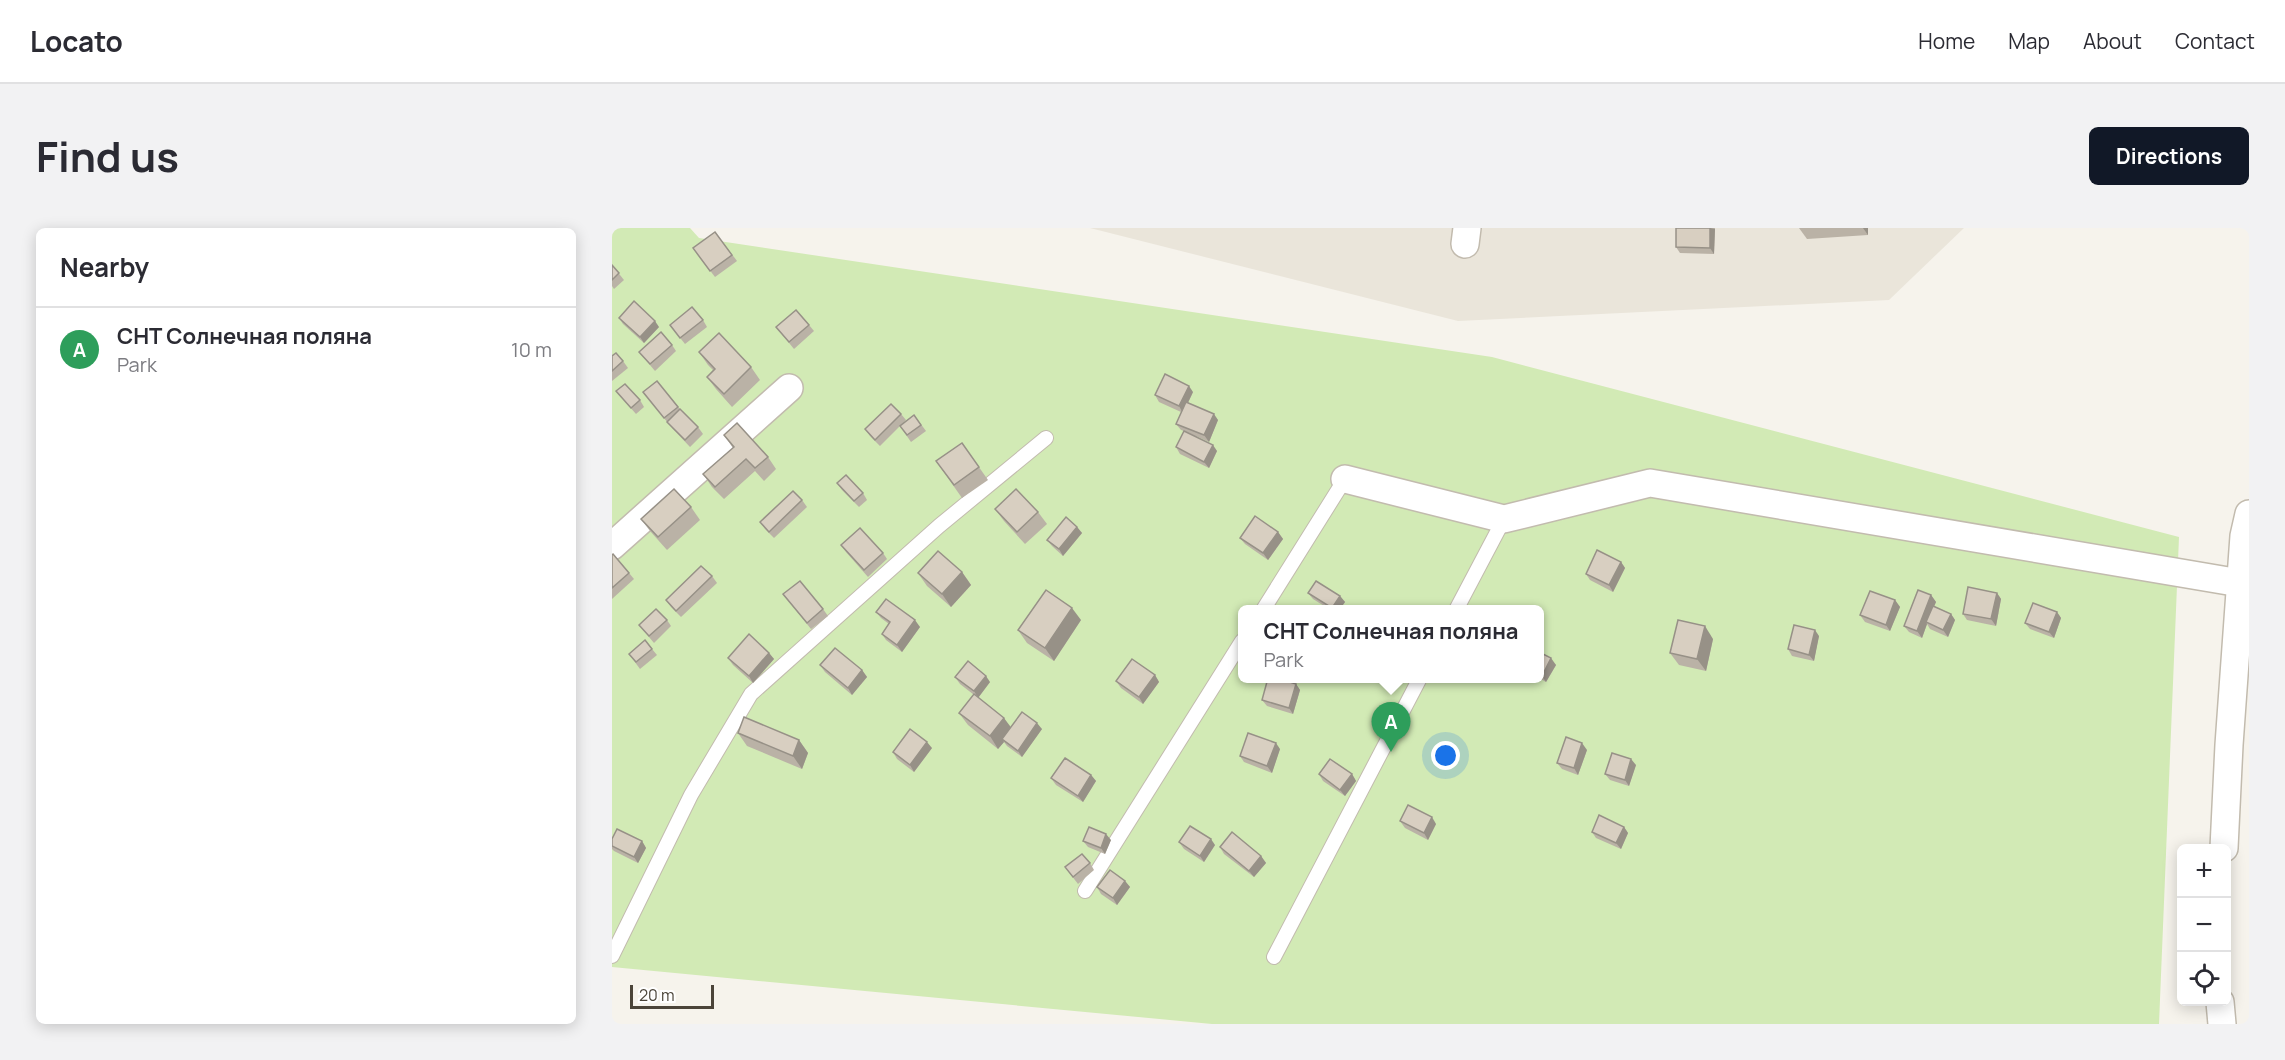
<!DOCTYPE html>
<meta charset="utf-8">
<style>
:root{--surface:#fff;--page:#f2f2f3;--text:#2b2b33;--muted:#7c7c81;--line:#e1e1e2;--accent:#111827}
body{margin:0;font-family:Manrope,sans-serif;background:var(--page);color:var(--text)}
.controls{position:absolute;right:18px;bottom:18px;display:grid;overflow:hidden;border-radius:9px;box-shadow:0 3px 15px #0003}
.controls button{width:54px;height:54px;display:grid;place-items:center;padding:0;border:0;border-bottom:2px solid var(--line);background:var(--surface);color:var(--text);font:30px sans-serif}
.scale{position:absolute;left:18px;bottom:15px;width:84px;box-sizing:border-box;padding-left:6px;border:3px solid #4b4439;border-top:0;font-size:16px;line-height:21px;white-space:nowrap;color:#4b4439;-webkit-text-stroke:4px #fff;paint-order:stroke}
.you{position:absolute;left:834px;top:528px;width:21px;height:21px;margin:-15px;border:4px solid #fff;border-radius:50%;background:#1a73e8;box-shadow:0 0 0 9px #1a73e833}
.badge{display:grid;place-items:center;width:39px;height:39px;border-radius:50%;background:var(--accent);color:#fff;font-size:20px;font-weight:700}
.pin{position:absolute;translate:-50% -50px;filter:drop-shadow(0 2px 3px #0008)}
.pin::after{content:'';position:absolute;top:32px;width:21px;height:18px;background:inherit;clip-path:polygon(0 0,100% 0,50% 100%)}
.popup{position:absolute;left:626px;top:377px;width:306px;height:78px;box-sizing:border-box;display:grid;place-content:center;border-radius:9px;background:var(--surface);filter:drop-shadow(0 2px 4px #0005);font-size:20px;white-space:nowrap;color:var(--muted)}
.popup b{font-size:22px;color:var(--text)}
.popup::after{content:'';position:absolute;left:50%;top:100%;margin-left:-12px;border:12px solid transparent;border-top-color:var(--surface)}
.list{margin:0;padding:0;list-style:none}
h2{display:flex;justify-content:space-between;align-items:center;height:78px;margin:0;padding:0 24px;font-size:26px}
h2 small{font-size:20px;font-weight:400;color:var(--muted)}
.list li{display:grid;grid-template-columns:39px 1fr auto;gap:18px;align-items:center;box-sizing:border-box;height:84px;padding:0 24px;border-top:2px solid var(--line)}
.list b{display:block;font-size:22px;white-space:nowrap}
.list p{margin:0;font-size:20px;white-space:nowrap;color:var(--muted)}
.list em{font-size:20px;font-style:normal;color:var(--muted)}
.icon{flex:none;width:33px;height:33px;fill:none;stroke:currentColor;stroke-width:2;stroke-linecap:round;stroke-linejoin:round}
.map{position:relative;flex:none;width:1637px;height:796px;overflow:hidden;border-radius:9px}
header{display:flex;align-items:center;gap:36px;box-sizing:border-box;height:84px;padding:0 30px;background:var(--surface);border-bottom:2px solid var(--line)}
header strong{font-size:28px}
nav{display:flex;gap:33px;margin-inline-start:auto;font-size:21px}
.intro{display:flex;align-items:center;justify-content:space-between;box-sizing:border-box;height:144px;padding:0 36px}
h1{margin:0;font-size:42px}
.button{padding:15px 27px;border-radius:9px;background:var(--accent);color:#fff;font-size:21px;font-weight:700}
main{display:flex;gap:36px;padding:0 36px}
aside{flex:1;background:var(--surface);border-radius:9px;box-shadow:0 3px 15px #0003}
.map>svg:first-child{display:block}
</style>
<header>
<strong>Locato</strong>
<nav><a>Home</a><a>Map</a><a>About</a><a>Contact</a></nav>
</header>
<div class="intro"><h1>Find us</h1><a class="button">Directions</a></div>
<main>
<aside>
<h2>Nearby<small></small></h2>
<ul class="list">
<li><span class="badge" style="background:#2e9e5b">A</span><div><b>СНТ Солнечная поляна</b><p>Park</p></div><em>10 m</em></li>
</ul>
</aside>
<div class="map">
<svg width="1637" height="796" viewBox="0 0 1637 796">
<rect width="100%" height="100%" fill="#f6f3ec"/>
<path fill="#eae5da" d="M 478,0 L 1352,0 L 1277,72 L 846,93 Z"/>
<path fill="#d2eab5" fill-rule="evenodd" d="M 0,0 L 78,0 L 87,10 L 880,129 L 1567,309 L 1547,796 L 600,796 L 0,739 ZM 630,382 L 928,382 L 928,450 L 630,450 Z"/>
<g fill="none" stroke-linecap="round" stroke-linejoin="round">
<g stroke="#c2bbae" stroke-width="16">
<g id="lane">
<path d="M 651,382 L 733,251"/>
<path d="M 844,382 L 892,291"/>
<path d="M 473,663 L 630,413"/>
<path d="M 0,728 L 79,567 L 139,466 L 327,298 L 434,210"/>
<path d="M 662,729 L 808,450"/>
</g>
</g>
<g stroke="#c2bbae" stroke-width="30">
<g id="street">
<path d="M 853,16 L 855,0"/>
<path d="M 733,251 L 892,291 L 1038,255 L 1628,355"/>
<path d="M 0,318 L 177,160"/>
<path d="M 1612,620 L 1617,517 L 1632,308 L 1637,286"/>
<path d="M 1608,774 L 1610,796"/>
</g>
</g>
<use href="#lane" stroke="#fff" stroke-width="14"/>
<use href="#street" stroke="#fff" stroke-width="27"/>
</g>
<g fill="#bab2a6">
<path d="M 1064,0 L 1103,0 L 1102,26 L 1068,25 L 1064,19 Z"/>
<path d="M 1187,0 L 1256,0 L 1256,7 L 1195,11 Z"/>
<path d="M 103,4 L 125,33 L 103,49 L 81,20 Z"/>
<path d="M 0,37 L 12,52 L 2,61 L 0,58 Z"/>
<path d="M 7,90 L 47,99 L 32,115 L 11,96 Z"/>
<path d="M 91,92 L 95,99 L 73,116 L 58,97 Z"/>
<path d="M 197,97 L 202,103 L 182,121 L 164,99 Z"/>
<path d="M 60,117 L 64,123 L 43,143 L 27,124 Z"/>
<path d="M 87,124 L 139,139 L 148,152 L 120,179 L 104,161 L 95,149 L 101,142 L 96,137 Z"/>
<path d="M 0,128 L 11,133 L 16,140 L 0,153 Z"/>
<path d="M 45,153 L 68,181 L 86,199 L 91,206 L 78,219 L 60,200 L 31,164 Z"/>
<path d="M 4,163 L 28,172 L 32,179 L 24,186 Z"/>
<path d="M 581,164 L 576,175 L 606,192 L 597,214 L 584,208 L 605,223 L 597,240 L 568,226 L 564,219 L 572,203 L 569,202 L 564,196 L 569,184 L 547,174 L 543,167 Z"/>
<path d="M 289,186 L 294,192 L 291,195 L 302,187 L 314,203 L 299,214 L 288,198 L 268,218 L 258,208 L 253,201 Z"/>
<path d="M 112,207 L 156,229 L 164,241 L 152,253 L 143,243 L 112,271 L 100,259 L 91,246 L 121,220 Z"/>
<path d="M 350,215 L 376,252 L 350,270 L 324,233 Z"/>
<path d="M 225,255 L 251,265 L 255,272 L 247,279 L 230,262 Z"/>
<path d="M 190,272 L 195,279 L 162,310 L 153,301 L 148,294 Z"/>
<path d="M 79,279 L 88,292 L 55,322 L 38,303 L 29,291 Z"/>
<path d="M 383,281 L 426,284 L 435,296 L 413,316 L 392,293 Z"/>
<path d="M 465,299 L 470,305 L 451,328 L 440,318 L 435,312 Z"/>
<path d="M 666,304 L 671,311 L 656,332 L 633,316 L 628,310 Z"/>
<path d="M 229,317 L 271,325 L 275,331 L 256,349 L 234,324 Z"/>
<path d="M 0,327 L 17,345 L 22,351 L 0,371 Z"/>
<path d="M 1009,334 L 1013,340 L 1001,364 L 978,352 L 974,346 Z"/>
<path d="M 350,344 L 359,357 L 339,379 L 315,358 L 306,345 Z"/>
<path d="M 100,348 L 105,355 L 69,389 L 59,379 L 54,372 Z"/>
<path d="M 696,365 L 728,368 L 733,374 L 728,381 L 717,381 L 701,371 Z"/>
<path d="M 1385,365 L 1389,371 L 1384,398 L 1355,392 L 1351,386 Z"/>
<path d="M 171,366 L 211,381 L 216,388 L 199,401 Z"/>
<path d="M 1319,367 L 1324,374 L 1322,378 L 1339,386 L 1343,392 L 1336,409 L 1318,401 L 1315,396 L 1310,410 L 1297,404 L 1292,398 Z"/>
<path d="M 1283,372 L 1288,379 L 1278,403 L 1253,394 L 1248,387 Z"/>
<path d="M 264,384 L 308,399 L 290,424 L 274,412 L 270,406 L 277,396 L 269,390 Z"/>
<path d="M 1445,384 L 1449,390 L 1442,410 L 1418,401 L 1413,395 Z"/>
<path d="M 55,392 L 59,398 L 42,415 L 27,397 Z"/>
<path d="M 469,392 L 442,433 L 415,415 L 406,402 Z"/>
<path d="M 1207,408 L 1202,433 L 1180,428 L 1176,421 Z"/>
<path d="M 1101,411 L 1094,443 L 1067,437 L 1058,425 Z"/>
<path d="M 40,421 L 45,427 L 28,441 L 17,426 Z"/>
<path d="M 927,424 L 944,437 L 934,454 L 927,450 Z"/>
<path d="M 157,425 L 162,431 L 141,455 L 121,437 L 116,430 Z"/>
<path d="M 208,437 L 250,442 L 255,449 L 240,467 L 213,444 Z"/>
<path d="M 543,447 L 547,454 L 531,476 L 509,460 L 504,453 Z"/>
<path d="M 343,449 L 378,454 L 366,470 L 348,456 Z"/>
<path d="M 684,456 L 688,462 L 681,486 L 655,478 L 650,472 Z"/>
<path d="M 347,485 L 399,499 L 430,501 L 410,529 L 395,518 L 392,514 L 386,521 L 356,497 Z"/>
<path d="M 126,505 L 187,512 L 196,525 L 190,541 L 135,518 Z"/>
<path d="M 320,520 L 302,544 L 285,531 L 281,524 Z"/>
<path d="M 668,521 L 660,545 L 632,534 L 628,528 Z"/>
<path d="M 975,522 L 966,547 L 950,541 L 945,535 Z"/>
<path d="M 1024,537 L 1017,558 L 998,552 L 993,546 Z"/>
<path d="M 707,546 L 740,546 L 744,553 L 733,568 L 711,553 Z"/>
<path d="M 479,547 L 484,553 L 471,574 L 444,557 L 439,550 Z"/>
<path d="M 788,593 L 824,596 L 816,612 L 793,600 Z"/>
<path d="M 1012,599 L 1016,605 L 1009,621 L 984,610 L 980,604 Z"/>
<path d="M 0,611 L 30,613 L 34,620 L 26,635 L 2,623 L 0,621 Z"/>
<path d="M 499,612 L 493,626 L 476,619 L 471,613 Z"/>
<path d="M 567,614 L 603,617 L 592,634 L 572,621 Z"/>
<path d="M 608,619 L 649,628 L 654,635 L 642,649 L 612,626 Z"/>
<path d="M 478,635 L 482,642 L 466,656 L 453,639 Z"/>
<path d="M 513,653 L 518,659 L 505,677 L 489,666 L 485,659 Z"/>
</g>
<g fill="#979187">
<path d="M 1098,0 L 1103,1 L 1102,26 L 1098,20 Z"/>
<path d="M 1251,0 L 1256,0 L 1256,7 Z"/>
<path d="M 43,93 L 47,99 L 32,115 L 28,109 Z"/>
<path d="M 577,158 L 581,164 L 571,185 L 567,178 Z"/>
<path d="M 602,186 L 606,192 L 597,214 L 592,207 Z"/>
<path d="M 601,217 L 605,223 L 597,240 L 592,234 Z"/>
<path d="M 465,299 L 470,305 L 451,328 L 447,321 Z"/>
<path d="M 666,304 L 671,311 L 656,332 L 651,325 Z"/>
<path d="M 1009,334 L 1013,340 L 1001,364 L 997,357 Z"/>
<path d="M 350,344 L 359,357 L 339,379 L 330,366 Z"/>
<path d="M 1385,365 L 1389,371 L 1384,398 L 1379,391 Z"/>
<path d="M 1319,367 L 1324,374 L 1315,395 L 1314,394 L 1315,396 L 1310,410 L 1305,403 Z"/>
<path d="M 728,368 L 733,374 L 728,381 L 722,381 L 720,380 Z"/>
<path d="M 1283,372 L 1288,379 L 1278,403 L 1274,397 Z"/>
<path d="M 460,380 L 469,392 L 442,433 L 433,420 Z"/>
<path d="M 1445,384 L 1449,390 L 1442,410 L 1437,404 Z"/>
<path d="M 1339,386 L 1343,392 L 1336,409 L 1331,402 Z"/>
<path d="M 303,392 L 308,399 L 290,424 L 285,417 Z"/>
<path d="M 1093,398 L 1101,411 L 1094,443 L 1085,431 Z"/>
<path d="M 1203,402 L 1207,408 L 1202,433 L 1197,427 Z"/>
<path d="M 157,425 L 162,431 L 141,455 L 137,448 Z"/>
<path d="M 939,430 L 944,437 L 934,454 L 930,448 Z"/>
<path d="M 250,442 L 255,449 L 240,467 L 236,460 Z"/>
<path d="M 543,447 L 547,454 L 531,476 L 527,469 Z"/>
<path d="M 374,448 L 378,454 L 366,470 L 362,463 Z"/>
<path d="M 684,456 L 688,462 L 681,486 L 677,480 Z"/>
<path d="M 392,490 L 401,502 L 390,511 L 392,514 L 386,521 L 378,508 Z"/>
<path d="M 425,495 L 430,501 L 410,529 L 406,523 Z"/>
<path d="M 187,512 L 196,525 L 190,541 L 181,528 Z"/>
<path d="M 315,514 L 320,520 L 302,544 L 298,537 Z"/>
<path d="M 664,515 L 668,521 L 660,545 L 655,538 Z"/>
<path d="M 970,515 L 975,522 L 966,547 L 962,540 Z"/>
<path d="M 1019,531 L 1024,537 L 1017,558 L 1013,552 Z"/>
<path d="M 740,546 L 744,553 L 733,568 L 728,562 Z"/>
<path d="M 479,547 L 484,553 L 471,574 L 466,568 Z"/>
<path d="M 820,589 L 824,596 L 816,612 L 812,605 Z"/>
<path d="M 1012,599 L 1016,605 L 1009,621 L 1004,615 Z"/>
<path d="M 494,606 L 499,612 L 493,626 L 489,620 Z"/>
<path d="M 599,611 L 603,617 L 592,634 L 588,628 Z"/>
<path d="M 30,613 L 34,620 L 26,635 L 22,629 Z"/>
<path d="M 649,628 L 654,635 L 642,649 L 637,643 Z"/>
<path d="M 513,653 L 518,659 L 505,677 L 501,670 Z"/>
</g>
<g fill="#d8cfc1" stroke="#979187" stroke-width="1.5">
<path d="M 1064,0 L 1098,0 L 1098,20 L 1064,19 Z"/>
<path d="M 103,4 L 120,27 L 98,43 L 81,20 Z"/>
<path d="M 0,37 L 7,45 L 0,52 Z"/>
<path d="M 22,73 L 43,93 L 28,109 L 7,90 Z"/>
<path d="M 80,79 L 91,92 L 68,110 L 58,97 Z"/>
<path d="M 184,82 L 197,97 L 177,114 L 164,99 Z"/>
<path d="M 49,104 L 60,117 L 38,136 L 27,124 Z"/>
<path d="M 107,105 L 139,139 L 112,166 L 95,149 L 103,141 L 87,124 Z"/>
<path d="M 4,125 L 11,133 L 0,143 L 0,128 Z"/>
<path d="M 553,146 L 577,158 L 567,178 L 543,167 Z"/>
<path d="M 45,153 L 66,179 L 52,190 L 31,164 Z"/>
<path d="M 13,156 L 28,172 L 19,180 L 4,163 Z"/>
<path d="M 574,174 L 602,186 L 592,207 L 564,196 Z"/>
<path d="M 279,176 L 289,186 L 263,212 L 253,201 Z"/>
<path d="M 68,181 L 86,199 L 73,212 L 55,194 Z"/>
<path d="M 302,187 L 309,197 L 295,207 L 288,198 Z"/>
<path d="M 125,195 L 156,229 L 143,240 L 134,231 L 103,259 L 91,246 L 122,219 L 112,207 Z"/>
<path d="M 572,203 L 601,217 L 592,234 L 564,219 Z"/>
<path d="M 350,215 L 367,239 L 342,257 L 324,233 Z"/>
<path d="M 234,247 L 251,265 L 242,273 L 225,255 Z"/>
<path d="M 62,261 L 79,279 L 46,309 L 29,291 Z"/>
<path d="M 404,261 L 426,284 L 405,304 L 383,281 Z"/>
<path d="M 181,263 L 190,272 L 157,304 L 148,294 Z"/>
<path d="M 643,288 L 666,304 L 651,325 L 628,310 Z"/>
<path d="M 454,289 L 465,299 L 447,321 L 435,312 Z"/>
<path d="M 248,300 L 271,325 L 252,342 L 229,317 Z"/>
<path d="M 985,322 L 1009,334 L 997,357 L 974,346 Z"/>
<path d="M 326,323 L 350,344 L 330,366 L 306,345 Z"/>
<path d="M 1,326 L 17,345 L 0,360 L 0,327 Z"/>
<path d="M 89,338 L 100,348 L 64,383 L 54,372 Z"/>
<path d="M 188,353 L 211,381 L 195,395 L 171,366 Z"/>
<path d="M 704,353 L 728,368 L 720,380 L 696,365 Z"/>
<path d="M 1356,359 L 1385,365 L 1379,391 L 1351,386 Z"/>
<path d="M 434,362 L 460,380 L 433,420 L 406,402 Z"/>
<path d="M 1306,362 L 1319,367 L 1305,403 L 1292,398 Z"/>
<path d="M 1258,363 L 1283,372 L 1274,397 L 1248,387 Z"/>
<path d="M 274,371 L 303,392 L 285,417 L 270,406 L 278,394 L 264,384 Z"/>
<path d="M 1421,375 L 1445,384 L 1437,404 L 1413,395 Z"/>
<path d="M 1321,378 L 1339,386 L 1331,402 L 1314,394 Z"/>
<path d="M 44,381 L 55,392 L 37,408 L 27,397 Z"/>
<path d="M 1066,392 L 1093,398 L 1085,431 L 1058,425 Z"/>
<path d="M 1182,397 L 1203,402 L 1197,427 L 1176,421 Z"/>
<path d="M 137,406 L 157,425 L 137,448 L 116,430 Z"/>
<path d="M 33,412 L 40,421 L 24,434 L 17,426 Z"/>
<path d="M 223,420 L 250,442 L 236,460 L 208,437 Z"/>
<path d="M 927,424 L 939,430 L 930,448 L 927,446 Z"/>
<path d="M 520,431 L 543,447 L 527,469 L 504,453 Z"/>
<path d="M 356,433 L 374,448 L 362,463 L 343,449 Z"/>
<path d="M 656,450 L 665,450 L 684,456 L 677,480 L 650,472 Z"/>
<path d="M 362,466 L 392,490 L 378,508 L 347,485 Z"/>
<path d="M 410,484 L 425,495 L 406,523 L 390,511 Z"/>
<path d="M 132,489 L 187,512 L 181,528 L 126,505 Z"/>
<path d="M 298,501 L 315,514 L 298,537 L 281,524 Z"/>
<path d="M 636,505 L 664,515 L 655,538 L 628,528 Z"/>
<path d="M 954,509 L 970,515 L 962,540 L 945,535 Z"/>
<path d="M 1000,525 L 1019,531 L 1013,552 L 993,546 Z"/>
<path d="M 453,530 L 479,547 L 466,568 L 439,550 Z"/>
<path d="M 718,531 L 740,546 L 728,562 L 707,546 Z"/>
<path d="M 796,577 L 820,589 L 812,605 L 788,593 Z"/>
<path d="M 987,587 L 1012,599 L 1004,615 L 980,604 Z"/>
<path d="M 578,598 L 599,611 L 588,628 L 567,614 Z"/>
<path d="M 477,599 L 494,606 L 489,620 L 471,613 Z"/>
<path d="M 5,601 L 30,613 L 22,629 L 0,618 L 0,611 Z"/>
<path d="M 620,604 L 649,628 L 637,643 L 608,619 Z"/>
<path d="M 470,626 L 478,635 L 461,649 L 453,639 Z"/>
<path d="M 498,642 L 513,653 L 501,670 L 485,659 Z"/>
</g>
</svg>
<div class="controls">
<button>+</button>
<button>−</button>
<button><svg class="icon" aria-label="locate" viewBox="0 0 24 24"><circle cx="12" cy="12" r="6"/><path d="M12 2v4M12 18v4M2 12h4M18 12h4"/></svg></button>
</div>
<div class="scale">20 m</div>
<div class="you"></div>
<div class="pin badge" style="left:779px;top:524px;background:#2e9e5b">A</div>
<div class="popup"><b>СНТ Солнечная поляна</b>Park</div>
</div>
</main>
